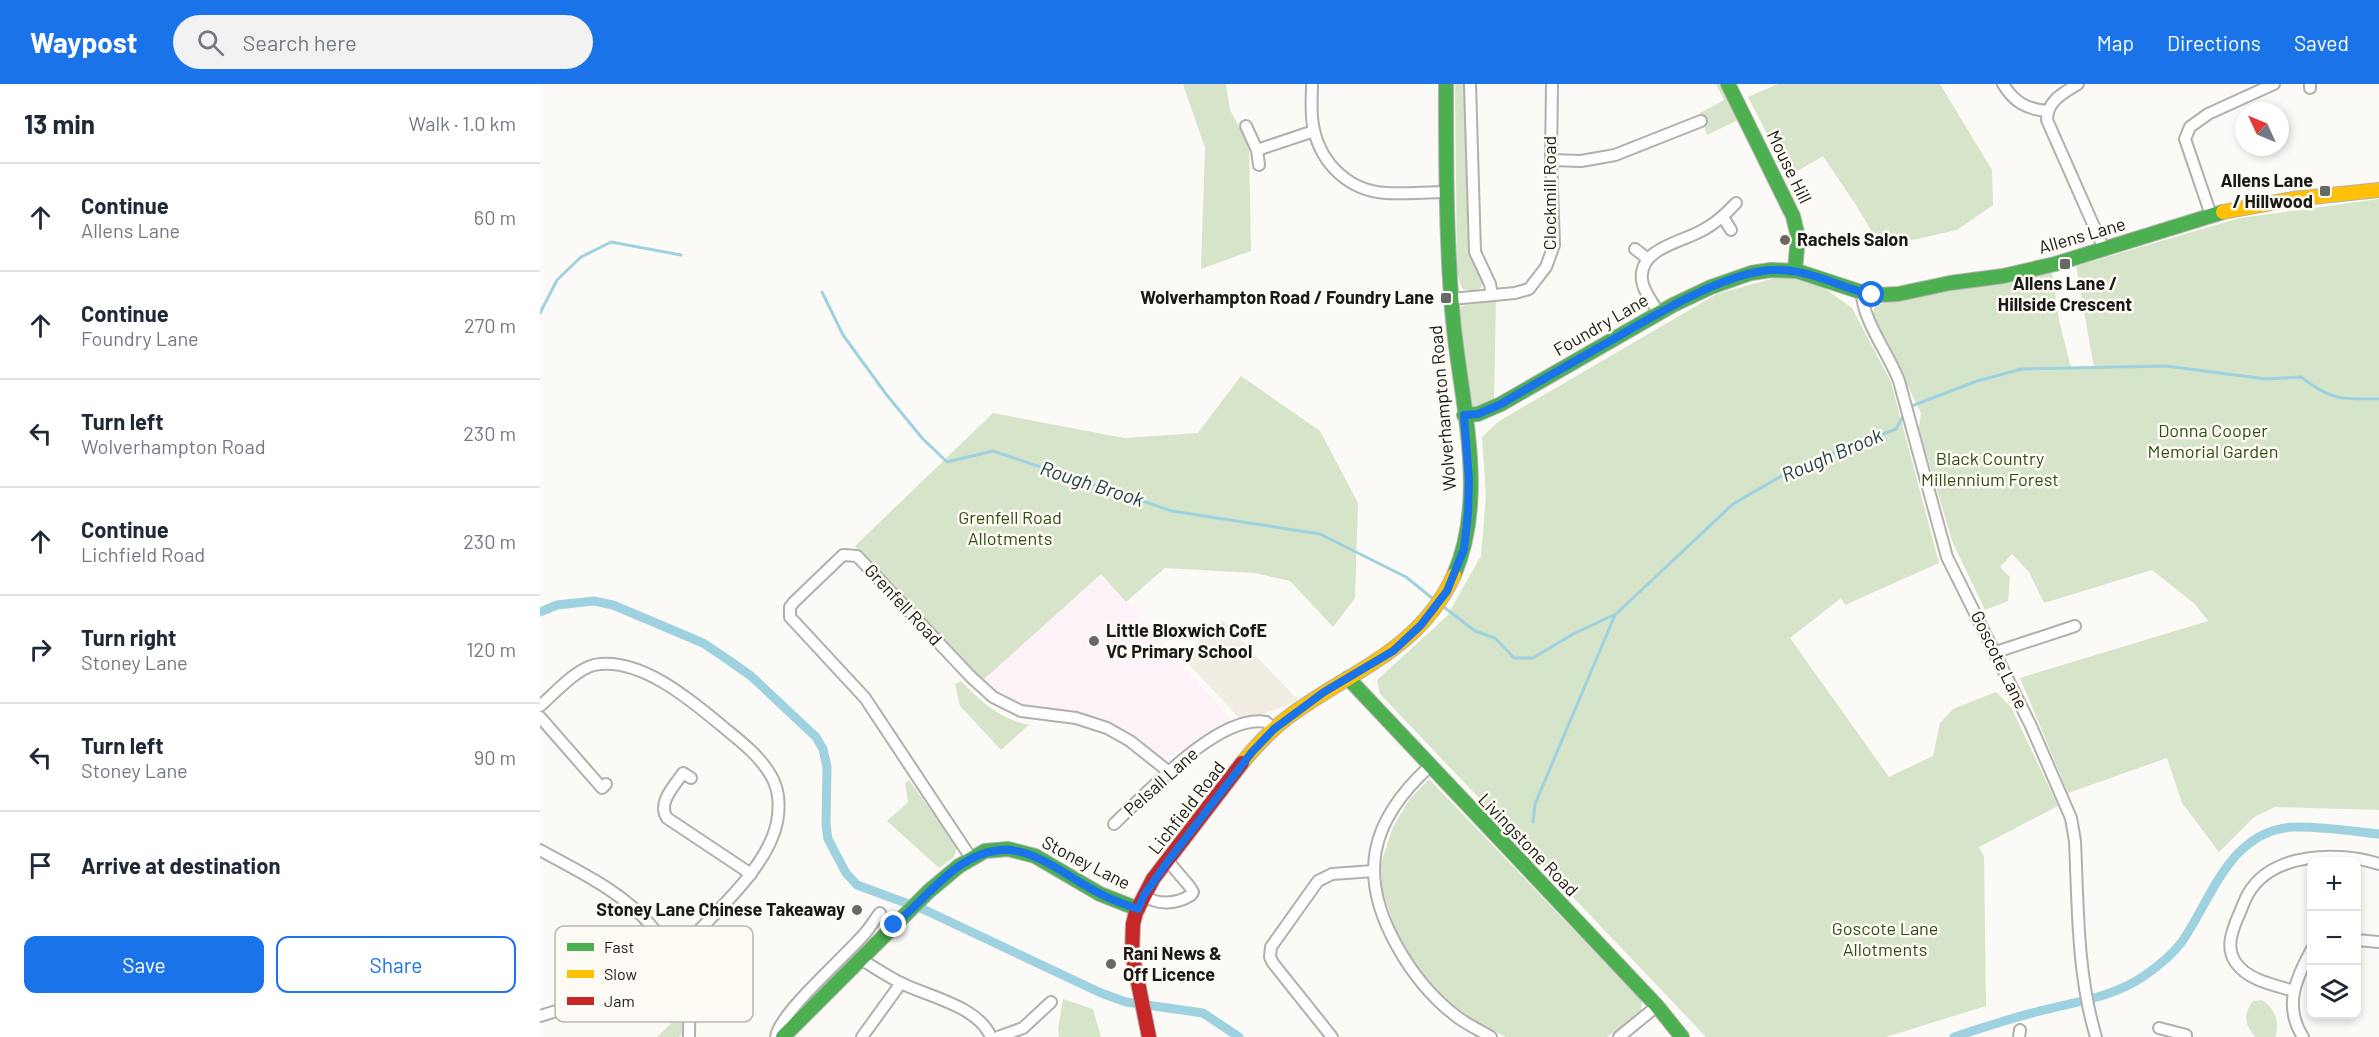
<!DOCTYPE html>
<meta charset="utf-8">
<style>
:root{--surface:#fff;--page:#f2f2f3;--text:#1f2937;--muted:#747a83;--line:#e0e1e3;--accent:#1a73e8}
body{margin:0;font-family:Barlow,sans-serif;background:var(--page);color:var(--text)}
.controls{position:absolute;right:18px;bottom:18px;display:grid;overflow:hidden;border-radius:12px;box-shadow:0 3px 9px #0003}
.controls button{width:54px;height:54px;display:grid;place-items:center;padding:0;border:0;border-bottom:2px solid var(--line);background:var(--surface);color:var(--text);font:30px sans-serif}
.compass{position:absolute;left:1695px;top:18px;width:54px;height:54px;border-radius:50%;background:var(--surface);box-shadow:0 3px 9px #0003;rotate:314deg}
.stop{position:absolute;width:18px;height:18px;margin:-14px;border:4px solid #1a73e8;border-radius:50%;background:#fff}
.stop.end{background:#1a73e8;border-color:#fff;box-shadow:0 2px 6px #0008}
.list{margin:0;padding:0;list-style:none}
h2{display:flex;justify-content:space-between;align-items:center;height:78px;margin:0;padding:0 24px;font-size:26px}
h2 small{font-size:20px;font-weight:400;color:var(--muted)}
.list li{display:grid;grid-template-columns:39px 1fr auto;gap:18px;align-items:center;box-sizing:border-box;height:108px;padding:0 24px;border-top:2px solid var(--line)}
.list b{display:block;font-size:22px;white-space:nowrap}
.list p{margin:0;font-size:20px;white-space:nowrap;color:var(--muted)}
.list em{font-size:20px;font-style:normal;color:var(--muted)}
.actions{display:flex;gap:12px;padding:18px 24px}
.actions a{flex:1;padding:14px 0;border:2px solid var(--accent);border-radius:12px;text-align:center;font-size:21px;color:var(--accent)}
.actions .main{background:var(--accent);color:#fff}
.icon{flex:none;width:33px;height:33px;fill:none;stroke:currentColor;stroke-width:2;stroke-linecap:round;stroke-linejoin:round}
.map{position:relative;flex:none;width:1839px;height:953px;overflow:hidden}
header{display:flex;align-items:center;gap:36px;box-sizing:border-box;height:84px;padding:0 30px;background:var(--accent);color:#fff}
header strong{font-size:28px}
nav{display:flex;gap:33px;margin-inline-start:auto;font-size:21px}
.search{width:420px;height:54px;background:var(--page);display:flex;align-items:center;gap:15px;box-sizing:border-box;padding:0 21px;border-radius:33px;color:var(--muted);font-size:22px}
main{display:flex}
aside{flex:1;background:var(--surface)}
.map>svg:first-child{display:block}
</style>
<header>
<strong>Waypost</strong>
<div class="search"><svg class="icon" aria-label="search" viewBox="0 0 24 24"><circle cx="10" cy="10" r="6"/><path d="M15 15l6 6"/></svg>Search here</div>
<nav><a>Map</a><a>Directions</a><a>Saved</a></nav>
</header>
<main>
<aside>
<h2>13 min<small>Walk · 1.0 km</small></h2>
<ul class="list">
<li><svg class="icon" aria-label="ahead" viewBox="0 0 24 24"><path d="M12 20V5M6 11l6-6 6 6"/></svg><div><b>Continue</b><p>Allens Lane</p></div><em>60 m</em></li>
<li><svg class="icon" aria-label="ahead" viewBox="0 0 24 24"><path d="M12 20V5M6 11l6-6 6 6"/></svg><div><b>Continue</b><p>Foundry Lane</p></div><em>270 m</em></li>
<li><svg class="icon" aria-label="left" viewBox="0 0 24 24"><path d="M17 20v-9H6M10 6l-5 5 5 5"/></svg><div><b>Turn left</b><p>Wolverhampton Road</p></div><em>230 m</em></li>
<li><svg class="icon" aria-label="ahead" viewBox="0 0 24 24"><path d="M12 20V5M6 11l6-6 6 6"/></svg><div><b>Continue</b><p>Lichfield Road</p></div><em>230 m</em></li>
<li><svg class="icon" aria-label="right" viewBox="0 0 24 24"><path d="M7 20v-9h11M14 6l5 5-5 5"/></svg><div><b>Turn right</b><p>Stoney Lane</p></div><em>120 m</em></li>
<li><svg class="icon" aria-label="left" viewBox="0 0 24 24"><path d="M17 20v-9H6M10 6l-5 5 5 5"/></svg><div><b>Turn left</b><p>Stoney Lane</p></div><em>90 m</em></li>
<li><svg class="icon" aria-label="arrive" viewBox="0 0 24 24"><path d="M6 21V4h12l-3 4 3 4H6"/></svg><div><b>Arrive at destination</b></div></li>
</ul>
<div class="actions"><a class="main">Save</a><a>Share</a></div>
</aside>
<div class="map">
<svg width="1839" height="953" viewBox="0 0 1839 953">
<rect width="100%" height="100%" fill="#fcfaf6"/>
<path fill="#f1ede3" d="M 682,536 L 759,617 L 702,637 L 642,573 Z"/>
<path fill="#fdf2f7" d="M 561,490 L 693,638 L 620,677 L 538,630 L 484,621 L 446,602 L 442,597 Z"/>
<g fill="#d6e4c9">
<path d="M 643,0 L 686,0 L 690,26 L 709,61 L 711,167 L 661,185 L 665,64 Z"/>
<path d="M 915,0 L 926,0 L 930,174 L 943,198 L 941,204 L 935,207 L 922,205 L 917,189 Z"/>
<path d="M 1176,0 L 1182,0 L 1200,35 L 1167,51 L 1160,29 L 1184,16 Z"/>
<path d="M 1238,0 L 1400,0 L 1452,86 L 1453,121 L 1417,146 L 1341,163 L 1316,121 L 1283,72 L 1249,92 L 1208,13 Z"/>
<path d="M 1839,115 L 1839,726 L 1735,723 L 1714,733 L 1679,768 L 1642,719 L 1627,674 L 1528,709 L 1480,594 L 1668,537 L 1655,520 L 1612,486 L 1504,519 L 1489,488 L 1472,470 L 1460,483 L 1470,493 L 1468,517 L 1445,526 L 1412,457 L 1379,345 L 1381,329 L 1333,231 L 1334,224 L 1339,220 L 1512,189 L 1519,236 L 1531,284 L 1554,284 L 1536,182 L 1700,134 Z"/>
<path d="M 1245,191 L 1283,203 L 1312,224 L 1351,298 L 1399,479 L 1305,521 L 1301,514 L 1250,554 L 1349,693 L 1393,672 L 1400,639 L 1413,625 L 1456,608 L 1471,623 L 1518,722 L 1439,763 L 1444,772 L 1446,922 L 1346,953 L 1166,953 L 840,610 L 837,596 L 907,532 L 941,472 L 946,412 L 942,353 L 959,337 L 1177,210 Z"/>
<path d="M 956,215 L 954,317 L 938,323 L 929,322 L 918,223 Z"/>
<path d="M 701,292 L 780,347 L 818,419 L 815,514 L 793,543 L 750,497 L 715,489 L 625,484 L 586,518 L 561,490 L 442,597 L 315,462 L 453,329 L 584,354 L 658,349 Z"/>
<path d="M 421,597 C 443,619 458,634 489,641 L 461,666 L 420,622 L 415,600 Z"/>
<path d="M 889,695 L 1102,917 L 1101,927 L 1096,933 L 1067,953 L 966,953 L 929,934 L 897,907 L 871,877 L 859,856 L 842,806 L 841,779 L 853,743 L 869,716 Z"/>
<path d="M 369,696 L 417,763 L 414,773 L 399,784 L 347,737 L 368,718 L 365,699 Z"/>
<path d="M 110,871 L 123,871 L 140,906 L 146,949 L 138,953 L 117,953 L 138,933 L 131,919 L 135,916 Z"/>
<path d="M 523,915 L 553,925 L 561,953 L 519,953 L 518,945 Z"/>
<path d="M 1722,916 C 1734,924 1741,938 1735,953 L 1715,953 C 1704,939 1703,931 1713,917 Z"/>
</g>
<g fill="none" stroke-linecap="round" stroke-linejoin="round">
<g stroke="#9ed2e0" stroke-width="3">
<path d="M 282,208 L 303,251 L 346,310 L 382,354 L 407,378 L 453,367 L 632,427 L 780,450 L 866,493 L 892,514"/>
<path d="M 0,229 L 17,196 L 41,173 L 71,158 L 141,171"/>
<path d="M 1369,323 L 1437,297 L 1482,285 L 1626,282 L 1726,295 L 1761,293 C 1792,317 1801,315 1839,315"/>
<path d="M 905,524 L 935,547 L 955,554 L 974,574 L 993,574 L 1033,550 L 1076,530 L 1193,420 L 1257,383 L 1356,345 L 1365,329"/>
<path d="M 993,738 L 995,720 L 1075,531"/>
</g>
<g stroke="#9ed2e0" stroke-width="9">
<path d="M 0,528 L 17,521 L 54,517 L 73,521 L 163,559 L 184,573 L 211,592 L 276,653 L 283,665 L 287,683 L 286,741 L 288,755 L 306,789 L 317,801 L 385,826 L 561,909 L 586,918 L 663,929 L 699,953"/>
<path d="M 1414,953 C 1441,944 1469,935 1496,928 C 1533,918 1572,914 1604,892 C 1617,883 1631,872 1641,859 C 1672,815 1689,747 1753,743 C 1781,742 1811,747 1839,750"/>
</g>
<g stroke="#b1b0ad" stroke-width="14">
<g id="street">
<path d="M 772,0 C 772,15 770,31 774,46 C 782,81 810,107 846,109 C 866,110 886,108 906,108"/>
<path d="M 930,0 L 935,168 L 950,200 L 952,211"/>
<path d="M 1463,0 C 1474,18 1486,25 1507,27"/>
<path d="M 1538,0 C 1523,9 1507,17 1507,36 L 1564,165"/>
<path d="M 1770,0 L 1770,4"/>
<path d="M 706,42 L 717,66 L 719,81"/>
<path d="M 717,66 L 774,47"/>
<path d="M 1011,76 L 1041,77 L 1075,71 L 1161,37"/>
<path d="M 1671,131 L 1645,55 L 1650,43 L 1668,30 L 1734,0"/>
<path d="M 1183,133 L 1191,146"/>
<path d="M 1095,165 L 1108,175"/>
<path d="M 1322,208 C 1322,236 1349,270 1359,297 L 1407,473 L 1491,642 L 1531,734 L 1535,757 C 1538,822 1537,890 1556,953"/>
<path d="M 911,215 L 975,209 L 989,205 L 1006,183 L 1014,161 L 1011,76 L 1012,0"/>
<path d="M 1119,229 C 1113,219 1103,207 1102,196 C 1098,164 1143,158 1163,146 C 1176,139 1186,130 1196,119"/>
<path d="M 1456,568 L 1535,542"/>
<path d="M 0,622 C 15,609 35,586 54,581 C 99,572 151,616 182,642 C 199,656 219,671 230,690 C 239,704 240,722 237,738 C 228,784 173,830 142,864 L 130,867"/>
<path d="M 0,633 L 62,704 L 66,700"/>
<path d="M 889,683 C 830,737 817,791 857,862 C 872,889 891,913 916,932 C 926,940 939,946 951,953"/>
<path d="M 151,694 L 143,689 C 134,702 117,719 127,734 L 211,790"/>
<path d="M 574,740 C 606,710 679,629 726,638 L 734,645"/>
<path d="M 0,766 C 56,797 109,820 137,882 C 141,892 147,905 148,916 C 150,928 149,941 149,953"/>
<path d="M 431,774 L 325,614 L 250,533 L 250,523 L 254,518 L 303,471 L 317,472 L 431,593 L 453,613 L 481,627 L 536,634 L 567,644 L 590,657 L 629,688"/>
<path d="M 604,811 C 617,822 637,820 651,811 L 653,808 L 650,803 L 628,777"/>
<path d="M 1816,856 L 1839,858"/>
<path d="M 320,875 C 334,883 347,892 361,899 C 389,913 438,922 451,953"/>
<path d="M 1754,907 C 1735,901 1709,897 1696,879 C 1686,865 1691,850 1697,835 C 1701,827 1704,817 1708,810 C 1732,768 1799,767 1839,780"/>
<path d="M 0,932 L 23,925 L 47,911 L 120,852"/>
<path d="M 1619,944 L 1646,951"/>
<path d="M 236,953 C 238,930 309,869 326,848 C 331,842 335,835 340,829"/>
<path d="M 322,953 L 361,899"/>
<path d="M 458,953 L 483,944 L 511,918"/>
<path d="M 792,953 L 733,879 L 730,873 L 731,863 L 778,797 L 792,790 L 834,787"/>
<path d="M 1079,953 L 1117,922"/>
<path d="M 1479,953 L 1480,946"/>
<path d="M 1763,953 C 1743,922 1756,894 1772,865"/>
</g>
</g>
<g stroke="#b1b0ad" stroke-width="16">
<g id="fast">
<path d="M 906,0 C 906,75 906,150 912,224 C 918,310 950,408 914,491"/>
<path d="M 1188,0 L 1253,132 L 1258,153 L 1255,186"/>
<path d="M 924,331 L 938,330 L 961,320 L 1133,221 L 1171,203 L 1211,189 L 1231,186 L 1257,187 L 1318,207 L 1339,211 L 1358,210 L 1410,199 L 1463,192 L 1515,180 L 1683,128"/>
<path d="M 808,594 L 1117,922 L 1142,953"/>
<path d="M 243,953 L 389,807 L 419,782 L 445,767 L 468,765 L 495,772 L 560,810 L 598,825"/>
</g>
</g>
<g stroke="#b1b0ad" stroke-width="16">
<g id="slow">
<path d="M 1683,128 L 1753,115 L 1839,106"/>
<path d="M 702,679 C 715,663 730,647 747,634 C 809,587 879,568 914,491"/>
</g>
</g>
<g stroke="#b1b0ad" stroke-width="16">
<path id="jam" d="M 609,953 L 592,869 L 593,840 L 596,828 L 613,795 L 702,679"/>
</g>
<use href="#street" stroke="#fffefe" stroke-width="10"/>
<use href="#fast" stroke="#4caf50" stroke-width="14"/>
<use href="#slow" stroke="#ffc107" stroke-width="14"/>
<use href="#jam" stroke="#c62828" stroke-width="14"/>
</g>
<g fill="none" stroke-linecap="round" stroke-linejoin="round">
<path stroke="#1a73e8" stroke-width="8" d="M 354,841 C 375,824 393,802 415,785 C 472,743 504,779 555,807 C 569,815 583,820 598,825 L 604,811 L 628,777 L 712,668 L 734,645 L 784,608 L 853,567 L 881,541 L 907,507 L 924,465 L 928,430 L 929,396 L 924,331 L 938,330 L 961,320 C 998,298 1035,277 1072,256 C 1113,232 1188,186 1235,186 C 1270,185 1299,203 1332,211"/>
</g>
<g fill="#686864" stroke="#fefbf4" stroke-width="2">
<rect x="1779" y="101" width="12" height="12" rx="3"/>
<circle cx="1245" cy="156" r="6"/>
<rect x="1519" y="174" width="12" height="12" rx="3"/>
<rect x="900" y="208" width="12" height="12" rx="3"/>
<circle cx="554" cy="557" r="6"/>
<circle cx="317" cy="826" r="6"/>
<circle cx="571" cy="880" r="6"/>
</g>
<g text-anchor="middle" stroke-width="5" stroke-linejoin="round" paint-order="stroke">
<g font-size="18" fill="#191916" stroke="#fefbf4">
<text transform="translate(1249 83) rotate(64)" y="6">Mouse Hill</text>
<text transform="translate(1010 109) rotate(-90)" y="6">Clockmill Road</text>
<text transform="translate(1542 152) rotate(-16)" y="6">Allens Lane</text>
<text transform="translate(1061 241) rotate(-30)" y="6">Foundry Lane</text>
<text transform="translate(903 324) rotate(-95)" y="6">Wolverhampton Road</text>
<text transform="translate(363 521) rotate(47)" y="6">Grenfell Road</text>
<text transform="translate(1459 576) rotate(64)" y="6">Goscote Lane</text>
<text transform="translate(621 698) rotate(-42)" y="6">Pelsall Lane</text>
<text transform="translate(647 724) rotate(-52)" y="6">Lichfield Road</text>
<text transform="translate(988 761) rotate(46)" y="6">Livingstone Road</text>
<text transform="translate(546 779) rotate(27)" y="6">Stoney Lane</text>
</g>
<g font-size="18" font-weight="bold" fill="#191916" stroke="#fefbf4" text-anchor="end">
<text x="1773" y="103">Allens Lane<tspan x="1773" dy="21">/ Hillwood</tspan></text>
<text x="1257" y="162" text-anchor="start">Rachels Salon</text>
<text x="1525" y="206" text-anchor="middle">Allens Lane /<tspan x="1525" dy="21">Hillside Crescent</tspan></text>
<text x="894" y="220">Wolverhampton Road / Foundry Lane</text>
<text x="566" y="553" text-anchor="start">Little Bloxwich CofE<tspan x="566" dy="21">VC Primary School</tspan></text>
<text x="305" y="832">Stoney Lane Chinese Takeaway</text>
<text x="583" y="876" text-anchor="start">Rani News &amp;<tspan x="583" dy="21">Off Licence</tspan></text>
</g>
<g font-size="18" fill="#2f4d16" stroke="#fefbf4">
<text x="1673" y="353">Donna Cooper<tspan x="1673" dy="21">Memorial Garden</tspan></text>
<text x="1450" y="381">Black Country<tspan x="1450" dy="21">Millennium Forest</tspan></text>
<text x="470" y="440">Grenfell Road<tspan x="470" dy="21">Allotments</tspan></text>
<text x="1345" y="851">Goscote Lane<tspan x="1345" dy="21">Allotments</tspan></text>
</g>
<g font-size="20" font-style="italic" fill="#193d46" stroke="#fefbf4">
<text transform="translate(1292 371) rotate(-23)" y="7">Rough Brook</text>
<text transform="translate(552 400) rotate(18)" y="7">Rough Brook</text>
</g>
</g>
<rect x="15" y="842" width="198" height="96" rx="9" fill="#fefbf4" stroke="#b9b7b1" stroke-width="1.5"/>
<rect x="27" y="859" width="27" height="8" fill="#4caf50"/>
<rect x="27" y="886" width="27" height="8" fill="#ffc107"/>
<rect x="27" y="913" width="27" height="8" fill="#c62828"/>
<g font-size="16" fill="#191916">
<text x="64" y="869">Fast</text>
<text x="64" y="896">Slow</text>
<text x="64" y="923">Jam</text>
</g>
</svg>
<div class="controls">
<button>+</button>
<button>−</button>
<button><svg class="icon" aria-label="layers" viewBox="0 0 24 24"><path d="M12 4l9 5-9 5-9-5zM3 14l9 5 9-5"/></svg></button>
</div>
<svg class="compass" viewBox="-18 -18 36 36"><path d="M0-13l5 13h-10z" fill="#e53935"/><path d="M0 13l5-13h-10z" fill="#747a83"/></svg>
<div class="stop" style="left:1332px;top:211px"></div>
<div class="stop end" style="left:354px;top:841px"></div>
</div>
</main>
